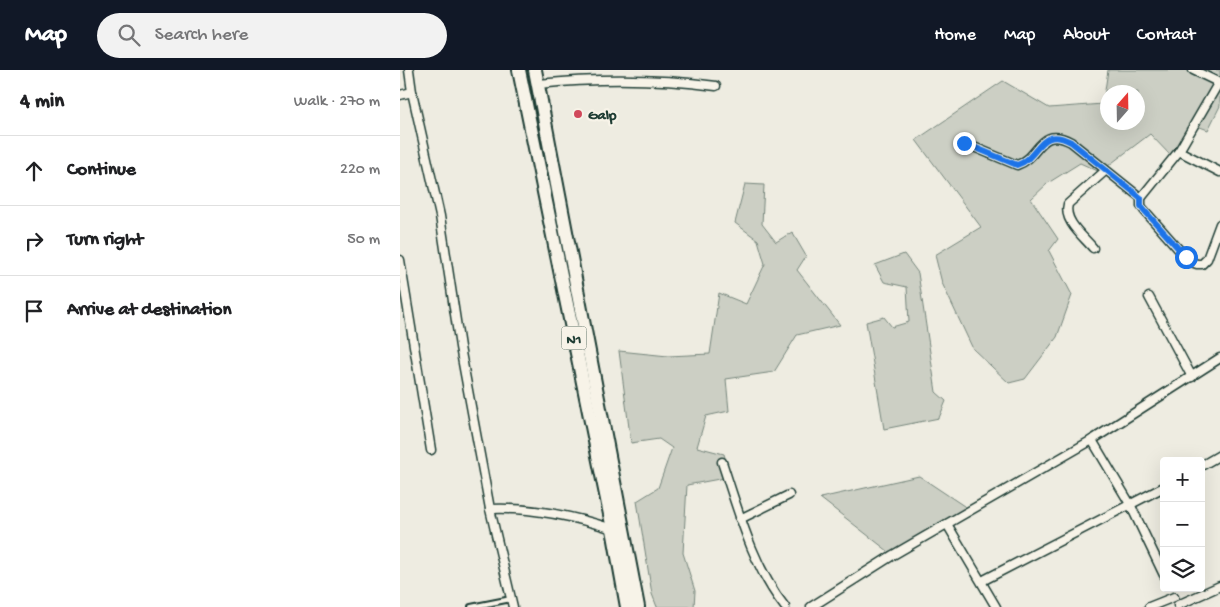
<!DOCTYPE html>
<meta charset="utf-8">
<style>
:root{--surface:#fff;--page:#f2f2f2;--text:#202124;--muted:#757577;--line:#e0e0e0;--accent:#111827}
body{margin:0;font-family:"Gochi Hand",sans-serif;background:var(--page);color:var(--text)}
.controls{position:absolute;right:15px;bottom:15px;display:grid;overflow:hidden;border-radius:5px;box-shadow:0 5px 20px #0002}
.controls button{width:45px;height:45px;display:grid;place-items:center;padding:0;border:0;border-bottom:1px solid var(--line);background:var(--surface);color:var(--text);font:25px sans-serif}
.compass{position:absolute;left:700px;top:15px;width:45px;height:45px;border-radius:50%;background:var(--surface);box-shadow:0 5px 20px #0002;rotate:20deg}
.stop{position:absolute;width:15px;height:15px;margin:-11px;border:4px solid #1a73e8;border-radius:50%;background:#fff}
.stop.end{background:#1a73e8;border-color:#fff;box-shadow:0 1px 5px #0008}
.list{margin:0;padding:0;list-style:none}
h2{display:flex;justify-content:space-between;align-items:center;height:65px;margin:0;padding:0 20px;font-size:21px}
h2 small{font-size:16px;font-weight:400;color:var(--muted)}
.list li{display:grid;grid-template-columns:32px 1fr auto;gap:15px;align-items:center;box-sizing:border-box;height:70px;padding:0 20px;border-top:1px solid var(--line)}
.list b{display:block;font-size:19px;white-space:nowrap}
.list em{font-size:16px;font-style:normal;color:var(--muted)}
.icon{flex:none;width:28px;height:28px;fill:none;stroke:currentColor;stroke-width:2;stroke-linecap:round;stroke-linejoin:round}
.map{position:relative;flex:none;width:820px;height:537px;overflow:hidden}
header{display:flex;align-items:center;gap:30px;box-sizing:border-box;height:70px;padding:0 25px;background:var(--accent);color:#fff}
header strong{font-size:24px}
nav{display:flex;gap:28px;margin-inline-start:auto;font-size:18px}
.search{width:350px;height:45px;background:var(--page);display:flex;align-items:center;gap:12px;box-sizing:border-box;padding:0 18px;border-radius:28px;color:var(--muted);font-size:19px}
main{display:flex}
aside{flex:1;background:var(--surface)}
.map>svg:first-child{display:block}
</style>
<header>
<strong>Map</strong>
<div class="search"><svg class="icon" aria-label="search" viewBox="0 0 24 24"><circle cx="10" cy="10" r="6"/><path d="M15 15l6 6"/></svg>Search here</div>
<nav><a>Home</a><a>Map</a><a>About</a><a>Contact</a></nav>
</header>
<main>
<aside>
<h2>4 min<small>Walk · 270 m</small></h2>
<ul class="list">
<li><svg class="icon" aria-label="ahead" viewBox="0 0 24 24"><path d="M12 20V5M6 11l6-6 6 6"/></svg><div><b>Continue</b></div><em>220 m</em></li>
<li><svg class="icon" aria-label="right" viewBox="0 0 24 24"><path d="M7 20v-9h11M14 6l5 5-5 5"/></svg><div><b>Turn right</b></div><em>50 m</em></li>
<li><svg class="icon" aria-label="arrive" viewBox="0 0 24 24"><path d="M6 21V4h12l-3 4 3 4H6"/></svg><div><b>Arrive at destination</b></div></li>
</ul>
</aside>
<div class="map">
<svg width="820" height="537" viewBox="0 0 820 537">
<rect width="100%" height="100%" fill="#eeece1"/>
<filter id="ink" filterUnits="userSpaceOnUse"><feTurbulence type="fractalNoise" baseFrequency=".02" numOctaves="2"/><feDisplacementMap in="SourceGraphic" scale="10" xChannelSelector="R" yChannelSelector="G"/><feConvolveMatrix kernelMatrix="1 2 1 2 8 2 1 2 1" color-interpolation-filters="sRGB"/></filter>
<g filter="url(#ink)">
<g fill="#cccfc4" stroke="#76867c" fill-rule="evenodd">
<path d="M 708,0 L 820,0 L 820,36 L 808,60 L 792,54 L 771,86 L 750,64 L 700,102 L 680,93 L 648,113 L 631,129 L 658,169 L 649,181 L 672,225 L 657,267 L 625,309 L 609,313 L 573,279 L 542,213 L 535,185 L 581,157 L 516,70 L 603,11 L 649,38 L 703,34 ZM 708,22 L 738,22 L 738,52 L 708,52 Z"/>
<path d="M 345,114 L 364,115 L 362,154 L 376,172 L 392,162 L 406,186 L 397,200 L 440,255 L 397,265 L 374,302 L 326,309 L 329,341 L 306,346 L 297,377 L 324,384 L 330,407 L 287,415 L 283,483 L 295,521 L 294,537 L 257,537 L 252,524 L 237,431 L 258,418 L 272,378 L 259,369 L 231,373 L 219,281 L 268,286 L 310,284 L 319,223 L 346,234 L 365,194 L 358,170 L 335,153 Z"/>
<path d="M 504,184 L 518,203 L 536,322 L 546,331 L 539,348 L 484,359 L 466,252 L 484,247 L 492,257 L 509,252 L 507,217 L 484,212 L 475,195 Z"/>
<path d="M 519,406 L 570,440 L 493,485 L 420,428 Z"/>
</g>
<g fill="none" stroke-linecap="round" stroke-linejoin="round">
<g stroke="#1f3d34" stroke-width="8">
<path id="lane" d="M 71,537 L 111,529"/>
</g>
<g stroke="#1f3d34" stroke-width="11">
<g id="street">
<path d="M 9,0 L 12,22 L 40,146 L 60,277 L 90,439 L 113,537"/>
<path d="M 793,0 L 820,13"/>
<path d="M 819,12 L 779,81 L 820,102"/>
<path d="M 138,14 C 198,8 256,8 316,16"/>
<path d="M 0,25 L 12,22"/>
<path d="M 564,73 L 617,95 C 640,88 639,55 671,72 L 741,128"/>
<path d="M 779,81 L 741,128 L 741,136 L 744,140 L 789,191 L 797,194 L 802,194 L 807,189 L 820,154"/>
<path d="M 693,178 C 683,166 663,151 668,134 L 705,101"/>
<path d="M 0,190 L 31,380"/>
<path d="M 749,227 L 792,307"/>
<path d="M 692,370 L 730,434 L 764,505"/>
<path d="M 322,392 C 338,440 353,497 385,537"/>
<path d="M 801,396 L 820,385"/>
<path d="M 90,439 C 132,437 173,446 213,459"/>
<path d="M 340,449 L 389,425"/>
<path d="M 547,454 L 596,537"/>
<path d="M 582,511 L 764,417"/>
<path d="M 778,535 L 820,516"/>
<path d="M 411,537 L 493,485 L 692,370 L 820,288"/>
<path d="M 749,537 L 774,527"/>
</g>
</g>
<g stroke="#1f3d34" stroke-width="16">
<g id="primary">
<path d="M 119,0 L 213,459 L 227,537"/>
<path d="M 135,0 L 238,537"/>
</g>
</g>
<use href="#lane" stroke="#f7f3e8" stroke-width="4"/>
<use href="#street" stroke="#f7f3e8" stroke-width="8"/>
<use href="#primary" stroke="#f7f3e8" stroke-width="12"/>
</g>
</g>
<g fill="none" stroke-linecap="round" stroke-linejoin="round" filter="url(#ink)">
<path stroke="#1a73e8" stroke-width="6" d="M 564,73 L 617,95 C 640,88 639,55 671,72 L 741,128 L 741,136 L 744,140 L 786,187"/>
</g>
<circle fill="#d1495b" stroke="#f7f3e8" stroke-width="2" cx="178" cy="44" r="5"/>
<g text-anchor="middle" stroke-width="4.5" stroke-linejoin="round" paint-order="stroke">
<rect fill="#f7f3e8" stroke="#60746a" stroke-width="1" x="161.5" y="256.5" width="25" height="23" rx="4"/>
<g font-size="14" font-weight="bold" fill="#1f3d34">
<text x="174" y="273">N1</text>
</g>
<g font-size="15" font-weight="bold" fill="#1f3d34" stroke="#f7f3e8" text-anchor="start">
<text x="188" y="49">Galp</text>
</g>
</g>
</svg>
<div class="controls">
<button>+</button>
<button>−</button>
<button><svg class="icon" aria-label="layers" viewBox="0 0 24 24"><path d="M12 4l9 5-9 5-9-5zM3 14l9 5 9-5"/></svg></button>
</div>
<svg class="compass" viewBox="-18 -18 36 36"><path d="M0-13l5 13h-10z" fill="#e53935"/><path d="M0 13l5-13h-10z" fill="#757577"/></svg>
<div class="stop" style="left:786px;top:187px"></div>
<div class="stop end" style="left:564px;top:73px"></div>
</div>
</main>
